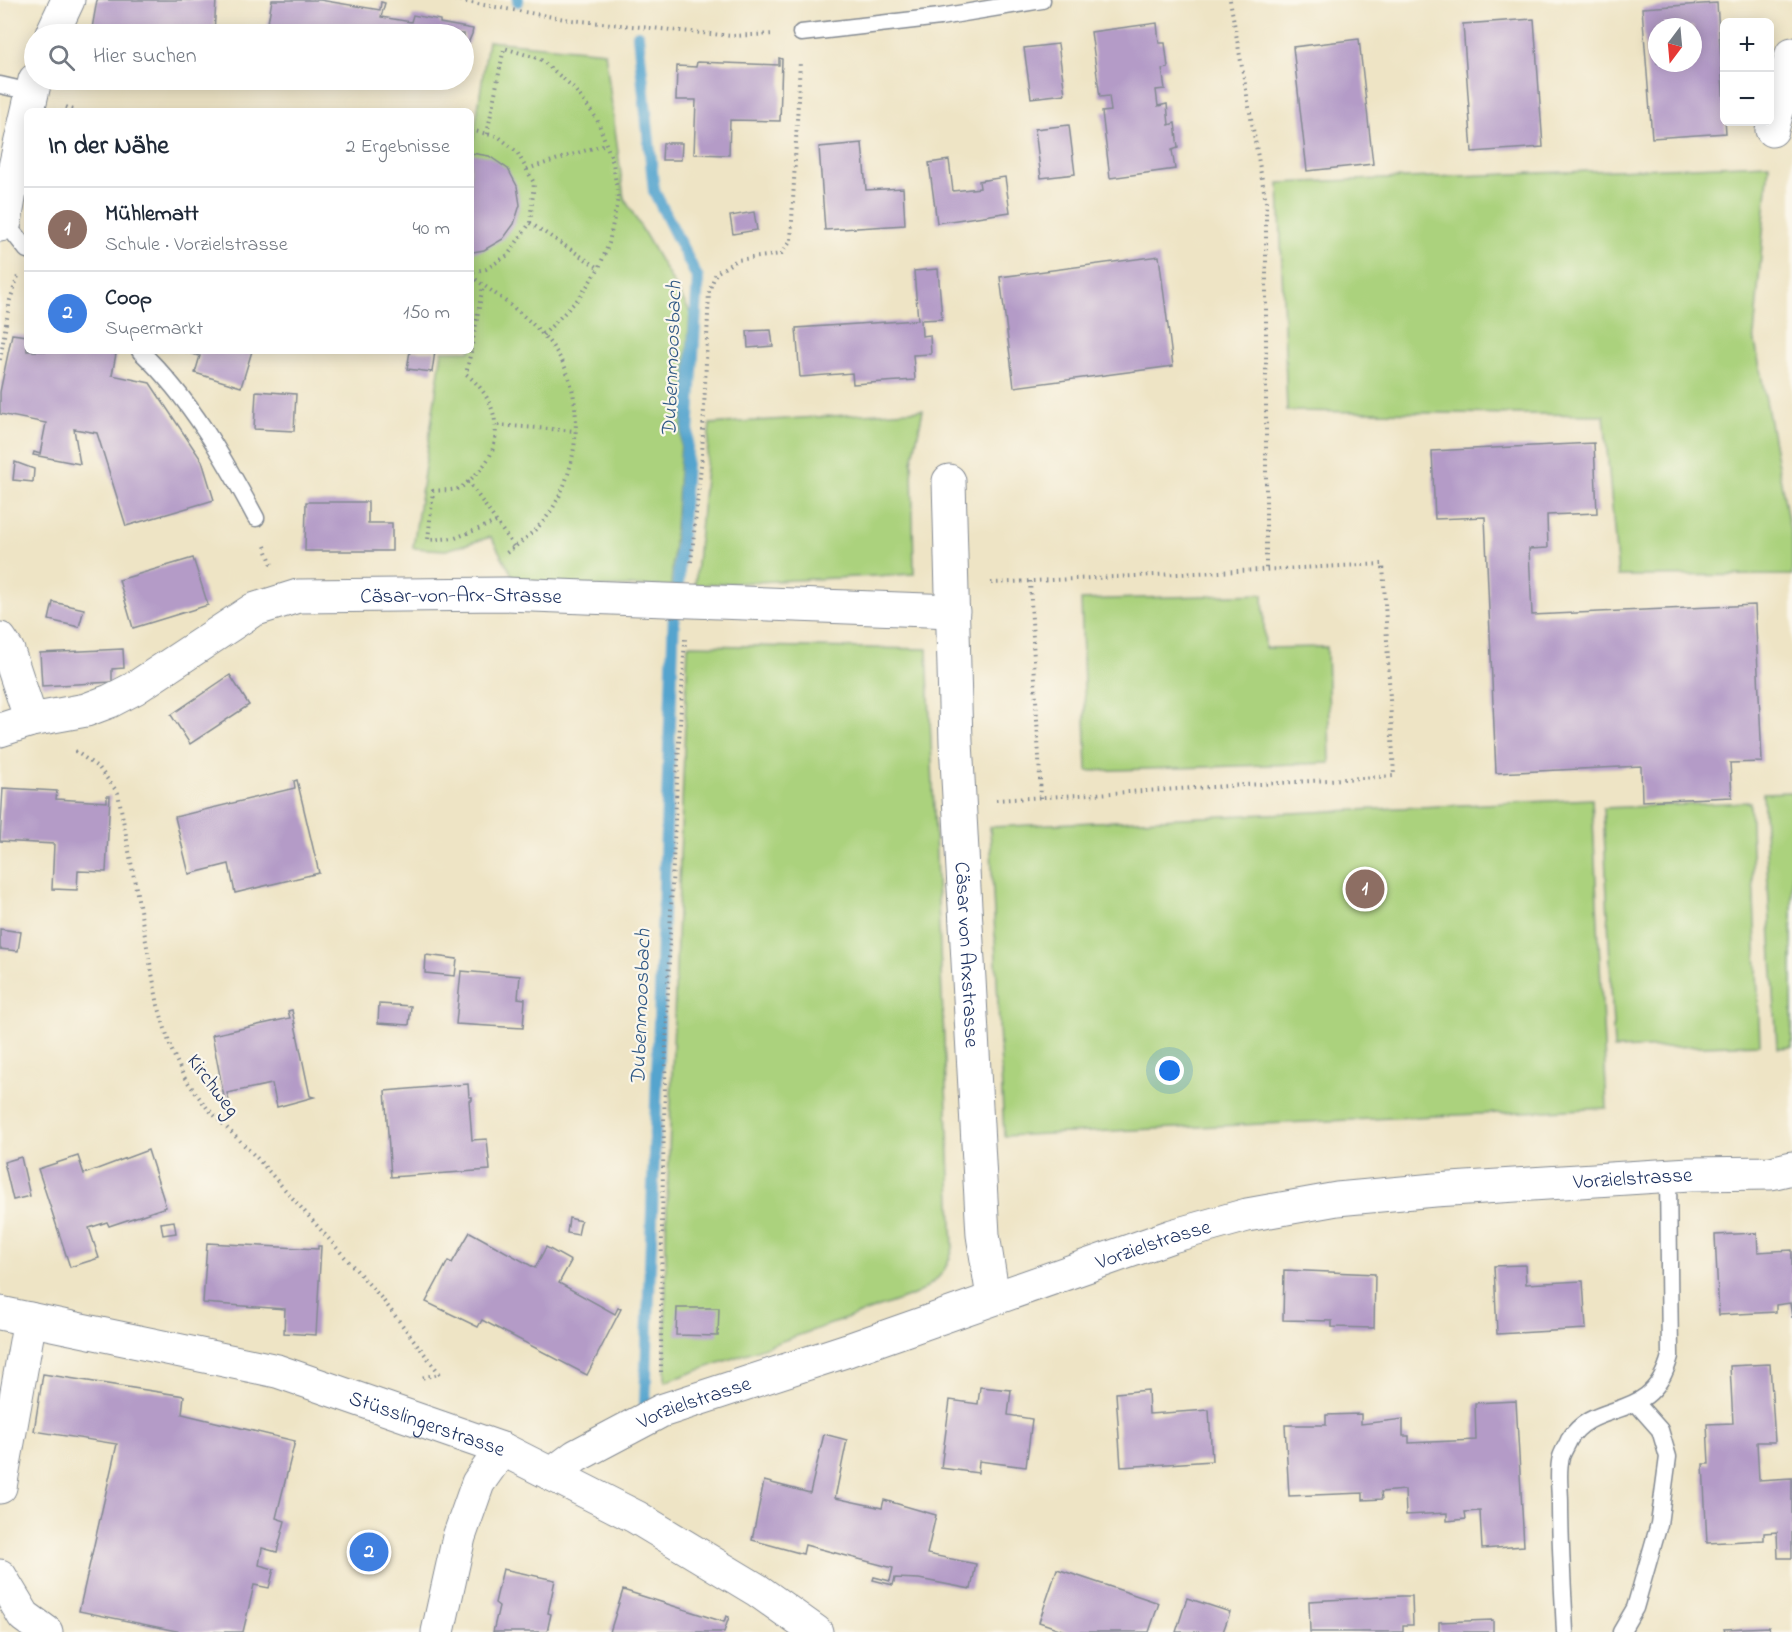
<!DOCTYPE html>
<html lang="de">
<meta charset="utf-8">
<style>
:root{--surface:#fff;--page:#f6f6f7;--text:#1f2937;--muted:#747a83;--line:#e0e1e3;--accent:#1a73e8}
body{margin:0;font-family:"Indie Flower",sans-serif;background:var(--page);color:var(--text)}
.controls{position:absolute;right:18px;top:18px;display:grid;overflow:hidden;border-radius:9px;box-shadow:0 3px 15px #0003}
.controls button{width:54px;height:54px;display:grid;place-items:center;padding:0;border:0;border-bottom:2px solid var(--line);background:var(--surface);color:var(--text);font:30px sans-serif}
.compass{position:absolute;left:1648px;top:18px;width:54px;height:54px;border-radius:50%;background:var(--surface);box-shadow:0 3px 15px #0003;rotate:196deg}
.you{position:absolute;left:1170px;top:1071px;width:21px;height:21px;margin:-15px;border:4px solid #fff;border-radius:50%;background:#1a73e8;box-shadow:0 0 0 9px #1a73e833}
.badge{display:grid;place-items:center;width:39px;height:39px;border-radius:50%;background:var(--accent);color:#fff;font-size:20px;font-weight:700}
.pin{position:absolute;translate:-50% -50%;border:3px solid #fff;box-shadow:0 2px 6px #0006}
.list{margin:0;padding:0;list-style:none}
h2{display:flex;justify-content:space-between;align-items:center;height:78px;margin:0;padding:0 24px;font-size:26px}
h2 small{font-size:20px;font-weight:400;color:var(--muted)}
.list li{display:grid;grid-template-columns:39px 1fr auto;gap:18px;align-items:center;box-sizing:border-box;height:84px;padding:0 24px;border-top:2px solid var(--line)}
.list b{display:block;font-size:22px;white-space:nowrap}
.list p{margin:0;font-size:20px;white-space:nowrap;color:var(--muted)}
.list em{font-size:20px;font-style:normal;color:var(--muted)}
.icon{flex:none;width:33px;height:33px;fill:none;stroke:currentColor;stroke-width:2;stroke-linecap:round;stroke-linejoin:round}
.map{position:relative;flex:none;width:1792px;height:1632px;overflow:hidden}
.search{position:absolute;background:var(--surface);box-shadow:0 3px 15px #0003;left:24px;top:24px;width:450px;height:66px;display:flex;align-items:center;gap:15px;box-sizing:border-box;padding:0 21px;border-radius:33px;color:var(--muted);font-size:22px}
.panel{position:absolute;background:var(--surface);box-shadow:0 3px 15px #0003;left:24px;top:108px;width:450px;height:246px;border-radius:9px}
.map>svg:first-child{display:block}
</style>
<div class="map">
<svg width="1792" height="1632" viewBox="0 0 1792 1632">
<rect width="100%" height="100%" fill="#fbf7ec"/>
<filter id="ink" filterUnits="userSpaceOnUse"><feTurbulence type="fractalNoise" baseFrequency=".0167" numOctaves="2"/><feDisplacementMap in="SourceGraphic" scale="12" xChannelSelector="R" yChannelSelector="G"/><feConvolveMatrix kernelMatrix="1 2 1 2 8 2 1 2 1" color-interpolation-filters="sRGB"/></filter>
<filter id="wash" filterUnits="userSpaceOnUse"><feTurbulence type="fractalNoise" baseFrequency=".008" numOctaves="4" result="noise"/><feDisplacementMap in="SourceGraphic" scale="24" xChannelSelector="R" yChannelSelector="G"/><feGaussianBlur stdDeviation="1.35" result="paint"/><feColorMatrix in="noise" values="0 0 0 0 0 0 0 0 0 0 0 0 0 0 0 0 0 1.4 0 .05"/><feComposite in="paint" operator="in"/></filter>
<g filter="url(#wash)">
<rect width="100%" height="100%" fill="#eee4c5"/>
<g fill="#abd27d" stroke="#63806e" stroke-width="1.5">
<path d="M 488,41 L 605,52 L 624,198 L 690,312 L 671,586 L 519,587 L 491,537 L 446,550 L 413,548 L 442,351 L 471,351 L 471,155 Z"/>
<path d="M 1769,164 L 1754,336 L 1792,541 L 1792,575 L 1618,576 L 1604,415 L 1287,411 L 1279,183 Z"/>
<path d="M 923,410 L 912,462 L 914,574 L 695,585 L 710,424 Z"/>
<path d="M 1263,594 L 1265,648 L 1327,647 L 1330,763 L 1087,771 L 1081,600 Z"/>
<path d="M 688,645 L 927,649 L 953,1248 C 947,1272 936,1283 914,1295 L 665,1382 L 666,1233 Z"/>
<path d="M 1792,792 L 1792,1047 L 1777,1048 L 1763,793 Z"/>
<path d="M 1592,799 L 1607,1108 L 1004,1136 L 990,827 Z"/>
<path d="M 1750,802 L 1760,1044 L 1614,1049 L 1603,808 Z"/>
</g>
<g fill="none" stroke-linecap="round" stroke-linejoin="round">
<g stroke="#54a4ce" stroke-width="12">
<path d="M 518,1 L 518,0"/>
<path d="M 638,35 L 654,191 L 698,279 L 678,586"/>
<path d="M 645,1403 L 674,613"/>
</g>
</g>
<g id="blocks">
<g fill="#b49bc7" fill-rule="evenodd">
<path d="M 97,0 L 216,0 L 214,34 L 91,34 Z"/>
<path d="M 272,0 L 320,0 L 380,10 L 381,2 L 385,3 L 381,17 L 411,22 L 413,15 L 440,20 L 440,23 L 473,29 L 472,34 L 464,53 L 464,34 L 266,34 Z"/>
<path d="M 1717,3 L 1726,133 L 1652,138 L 1642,8 ZM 1657,27 L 1693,27 L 1693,63 L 1657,63 Z"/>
<path d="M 1534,19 L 1543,147 L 1472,152 L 1463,24 Z"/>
<path d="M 1157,23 L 1159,43 L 1165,43 L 1168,68 L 1162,69 L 1165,89 L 1156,90 L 1158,106 L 1167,104 L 1169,125 L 1175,123 L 1178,148 L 1172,150 L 1175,169 L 1110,178 L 1102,112 L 1111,111 L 1109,96 L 1100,97 L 1091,32 Z"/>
<path d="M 1359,39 L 1373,164 L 1307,171 L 1293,47 Z"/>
<path d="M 1058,44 L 1065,94 L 1031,98 L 1024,48 Z"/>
<path d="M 779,58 L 782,59 L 780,121 L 730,120 L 729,155 L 694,154 L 696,100 L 676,100 L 677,66 L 696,67 L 697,62 L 779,65 Z"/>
<path d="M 1069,125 L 1075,174 L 1041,178 L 1035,129 Z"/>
<path d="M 663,143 L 682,143 L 681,160 L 662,160 Z"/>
<path d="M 862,143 L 866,190 L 903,188 L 905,225 L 825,230 L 819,147 Z"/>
<path d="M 471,153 L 489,156 L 508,169 L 517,186 L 520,205 L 514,224 L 503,239 L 484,250 L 473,252 L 471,251 Z"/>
<path d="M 949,160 L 953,191 L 980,188 L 979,181 L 1005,177 L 1010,212 L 937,223 L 929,163 Z"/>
<path d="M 754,212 L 757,230 L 733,234 L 730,216 Z"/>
<path d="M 1159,256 L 1173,366 L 1014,387 L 1000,277 Z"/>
<path d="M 938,269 L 942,319 L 921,320 L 922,336 L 930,335 L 931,354 L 913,355 L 915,380 L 853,384 L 852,373 L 800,377 L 796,328 L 918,320 L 914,271 Z"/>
<path d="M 771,330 L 773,346 L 748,348 L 747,331 Z"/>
<path d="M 12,334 L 27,336 L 27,351 L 101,351 L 116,354 L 112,375 L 150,383 L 202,461 L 214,500 L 126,526 L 97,433 L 74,429 L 80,464 L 33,455 L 34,452 L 40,454 L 46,423 L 0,414 L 0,392 Z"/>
<path d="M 252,351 L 241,387 L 195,373 L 200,356 L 185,352 Z"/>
<path d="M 410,351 L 435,351 L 432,372 L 407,369 Z"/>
<path d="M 256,391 L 296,394 L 294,431 L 254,429 Z"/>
<path d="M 1594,443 L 1597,513 L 1547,515 L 1548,548 L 1529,549 L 1532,615 L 1755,605 L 1762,762 L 1730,763 L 1732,797 L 1642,801 L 1641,766 L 1496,773 L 1485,517 L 1435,519 L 1432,451 Z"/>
<path d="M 15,462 L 34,469 L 33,482 L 13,480 Z"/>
<path d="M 306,502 L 368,502 L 368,523 L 392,523 L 392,551 L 305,551 Z"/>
<path d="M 193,558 L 208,605 L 133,628 L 119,580 Z"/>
<path d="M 53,602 L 84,609 L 79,627 L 49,620 Z"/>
<path d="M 123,649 L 124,668 L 112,669 L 112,682 L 42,686 L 40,653 Z"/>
<path d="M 230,675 L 249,705 L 190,744 L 171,715 Z"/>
<path d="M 297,780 L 319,873 L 235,893 L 229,864 L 189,874 L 175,817 L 295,788 L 294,781 Z"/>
<path d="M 3,788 L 57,791 L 56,799 L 107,802 L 107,796 L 110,796 L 106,872 L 78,871 L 77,890 L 52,889 L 54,844 L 0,841 Z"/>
<path d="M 0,929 L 21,932 L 18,951 L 0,949 Z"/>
<path d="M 426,955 L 457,959 L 455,976 L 425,973 Z"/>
<path d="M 461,971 L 520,976 L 518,998 L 525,999 L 523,1028 L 456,1024 Z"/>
<path d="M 379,1004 L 411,1006 L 409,1025 L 378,1023 Z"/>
<path d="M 292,1010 L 310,1096 L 314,1097 L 277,1107 L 272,1084 L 227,1093 L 229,1101 L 225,1102 L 212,1035 L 290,1018 L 288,1011 Z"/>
<path d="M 468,1084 L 469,1097 L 472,1097 L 472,1100 L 469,1100 L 472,1140 L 487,1139 L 490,1170 L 391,1177 L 385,1091 Z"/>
<path d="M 148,1150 L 166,1207 L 109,1226 L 107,1222 L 89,1228 L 99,1258 L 70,1267 L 38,1169 L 78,1156 L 84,1174 Z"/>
<path d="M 21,1157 L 30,1196 L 13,1200 L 4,1162 Z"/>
<path d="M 569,1218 L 581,1221 L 578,1235 L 567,1233 Z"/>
<path d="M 174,1221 L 176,1233 L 163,1235 L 161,1223 Z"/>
<path d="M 470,1232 L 535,1268 L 546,1247 L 571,1261 L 559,1283 L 615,1314 L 618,1308 L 621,1309 L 587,1375 L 482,1320 L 478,1327 L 426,1302 L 448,1261 L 452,1263 Z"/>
<path d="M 1757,1233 L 1758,1252 L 1792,1250 L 1792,1318 L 1790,1303 L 1776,1305 L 1776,1312 L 1719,1315 L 1715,1235 Z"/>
<path d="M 207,1243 L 318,1249 L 318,1246 L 321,1246 L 316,1335 L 284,1333 L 285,1309 L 203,1303 Z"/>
<path d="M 1525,1265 L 1526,1284 L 1583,1281 L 1586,1329 L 1497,1334 L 1494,1266 Z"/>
<path d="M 1284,1270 L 1375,1274 L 1374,1328 L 1332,1327 L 1332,1321 L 1283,1320 Z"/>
<path d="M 677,1308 L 719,1308 L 718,1336 L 676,1335 Z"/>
<path d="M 1770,1364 L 1775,1442 L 1757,1442 L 1759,1480 L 1792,1478 L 1792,1558 L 1778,1558 L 1777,1532 L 1764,1533 L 1764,1540 L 1707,1543 L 1703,1464 L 1709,1464 L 1707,1424 L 1733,1423 L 1730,1366 Z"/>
<path d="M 43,1374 L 184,1396 L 182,1414 L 295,1441 L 276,1518 L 285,1521 L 277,1552 L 262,1548 L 259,1565 L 274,1569 L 269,1588 L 254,1585 L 243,1632 L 181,1632 L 79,1611 L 117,1444 L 34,1431 Z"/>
<path d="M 980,1387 L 1011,1390 L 1008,1415 L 1032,1419 L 1026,1467 L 979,1461 L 978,1473 L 941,1468 L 950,1400 L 978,1404 Z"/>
<path d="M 1148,1390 L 1149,1414 L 1209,1410 L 1212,1461 L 1121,1467 L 1116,1393 Z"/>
<path d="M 1516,1401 L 1524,1546 L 1482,1549 L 1480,1511 L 1465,1512 L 1466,1519 L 1447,1521 L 1447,1513 L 1406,1515 L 1405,1490 L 1381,1492 L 1382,1499 L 1363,1500 L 1363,1493 L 1289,1496 L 1285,1425 L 1326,1425 L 1326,1415 L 1361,1414 L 1361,1424 L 1403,1419 L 1403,1436 L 1409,1436 L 1409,1443 L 1476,1440 L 1475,1403 Z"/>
<path d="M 824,1434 L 847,1440 L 835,1498 L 882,1508 L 884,1500 L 936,1515 L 927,1554 L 976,1564 L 971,1589 L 919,1579 L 895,1578 L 893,1585 L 873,1580 L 874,1577 L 890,1581 L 893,1568 L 805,1545 L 803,1554 L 752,1540 L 764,1481 L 810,1493 Z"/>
<path d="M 503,1569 L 555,1580 L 548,1613 L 551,1614 L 547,1632 L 493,1632 L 499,1606 L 495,1603 Z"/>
<path d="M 1057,1569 L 1159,1603 L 1149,1632 L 1068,1632 L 1039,1622 Z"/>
<path d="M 623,1590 L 724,1622 L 726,1616 L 729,1617 L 724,1632 L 610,1632 Z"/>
<path d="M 1402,1596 L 1412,1596 L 1413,1625 L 1403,1625 L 1403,1632 L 1310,1632 L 1309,1601 Z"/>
<path d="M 1187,1598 L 1230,1612 L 1223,1632 L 1176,1632 Z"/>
<path d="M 1493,1620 L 1493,1632 L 1439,1632 L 1439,1622 Z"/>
<path d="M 1769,1627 L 1770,1632 L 1725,1632 L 1724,1629 Z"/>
</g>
</g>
</g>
<g filter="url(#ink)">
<use href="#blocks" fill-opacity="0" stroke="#848a92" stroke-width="1.5"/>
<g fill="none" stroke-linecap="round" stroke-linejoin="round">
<g stroke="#848a92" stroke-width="19">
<g id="lane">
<path d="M 801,33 L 940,17 L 1042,0"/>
<path d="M 0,85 L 31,92"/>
<path d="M 5,222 L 27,250"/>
<path d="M 140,351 C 190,398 224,458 256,518"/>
<path d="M 1565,1632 C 1563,1589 1560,1546 1560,1503 C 1560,1488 1557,1471 1561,1457 C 1563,1451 1567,1445 1569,1440 C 1595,1397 1652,1425 1670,1356 L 1668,1176"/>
<path d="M 1621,1632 L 1635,1608 L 1659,1524 L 1668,1457 L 1660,1430 L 1637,1404"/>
</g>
</g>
<g stroke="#848a92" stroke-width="35">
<g id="street">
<path d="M 52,34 L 68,0"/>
<path d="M 1772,130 L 1792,54"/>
<path d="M 0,225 L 5,222 L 12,180 L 35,80"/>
<path id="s1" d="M 949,481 L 956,742 L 983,1235 L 993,1297"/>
<path d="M 0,639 L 8,651 L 31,720"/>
<path id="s2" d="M 0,730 L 31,720 L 86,710 L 110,701 L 135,688 L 253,610 L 298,596 L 506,594 L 953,611"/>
<path id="s3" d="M 552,1474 L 576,1456 L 661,1411 L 848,1350 L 1172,1236 L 1247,1215 L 1337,1199 L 1435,1190 L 1690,1174 L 1771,1173 L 1792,1168"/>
<path d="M 0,1487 L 30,1319"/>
<path d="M 0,1576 L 24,1616 L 46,1632"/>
<path d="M 438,1632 L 459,1537 L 478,1483 L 502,1449"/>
</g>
</g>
<g stroke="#848a92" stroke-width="35">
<g id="secondary">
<path id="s4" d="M 0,1313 L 277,1371 L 502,1449 L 636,1517 L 757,1590 L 816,1632"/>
</g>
</g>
<g stroke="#848a92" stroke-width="4" stroke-dasharray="1.5 4.5" stroke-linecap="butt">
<path d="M 454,0 L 571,20 L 732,36 L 774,34"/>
<path d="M 1230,0 L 1266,202 L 1266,569"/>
<path d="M 66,107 L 76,111"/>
<path d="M 471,130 L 499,137 L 517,152 L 534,183 L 530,223 L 508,255 L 486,269 L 471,272"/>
<path d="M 487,134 L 504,48 L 540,59 L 573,87 L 597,119 L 613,163 L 618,198 L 609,243 L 599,268 L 579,298 L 542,336"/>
<path d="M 527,169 L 606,144"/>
<path d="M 530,223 L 599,268"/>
<path d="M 471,276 C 502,299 539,323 559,356 C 585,399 579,464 554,506 C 542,527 524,540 505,554"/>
<path d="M 471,350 L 483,286"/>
<path d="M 471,351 L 466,374 C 499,399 508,446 475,475 C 470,480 463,488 456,489 C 449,491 440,490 433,491 L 428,540 L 455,538 L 496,522"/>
<path d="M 0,360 L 10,300 L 18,276"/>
<path d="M 498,425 L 576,431"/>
<path d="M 468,481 L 514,547"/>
<path d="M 265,546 L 272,565"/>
<path d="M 691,562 L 702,456 L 709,291 L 716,273 L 737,260 L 781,254 L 791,241 L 800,61"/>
<path d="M 1030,581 L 1041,798"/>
<path d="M 991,583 L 1383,564 L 1394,776 L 996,800"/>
<path d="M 75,751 L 99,768 L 118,793 L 158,1005 L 171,1049 L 184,1077 L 207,1108 L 257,1158 L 383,1300 L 440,1374 L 420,1378"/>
<path d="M 661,1372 C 661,1127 670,883 685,639"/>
</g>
<use href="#lane" stroke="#fff" stroke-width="16"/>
<use href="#street" stroke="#fff" stroke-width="33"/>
<use href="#secondary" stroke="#fff" stroke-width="33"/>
</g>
</g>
<g text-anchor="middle" stroke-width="4.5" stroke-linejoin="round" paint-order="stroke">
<g font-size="21" fill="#1b2f5e" stroke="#fbf7ec">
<text dy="7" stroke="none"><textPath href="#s2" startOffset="494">Cäsar-von-Arx-Strasse</textPath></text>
<text dy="7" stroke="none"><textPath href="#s1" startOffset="474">Cäsar von Arxstrasse</textPath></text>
<text transform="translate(214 1085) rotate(53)" y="7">Kirchweg</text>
<text dy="7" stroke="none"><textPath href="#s3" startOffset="1132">Vorzielstrasse</textPath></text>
<text dy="7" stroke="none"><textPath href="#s3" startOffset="646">Vorzielstrasse</textPath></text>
<text dy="7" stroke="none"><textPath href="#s3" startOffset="160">Vorzielstrasse</textPath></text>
<text dy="7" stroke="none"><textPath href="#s4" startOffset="442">Stüsslingerstrasse</textPath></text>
</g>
<g font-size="22" font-style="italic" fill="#2f5885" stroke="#fbf7ec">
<text transform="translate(670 359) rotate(-88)" y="8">Dubenmoosbach</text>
<text transform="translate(639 1007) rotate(-88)" y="8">Dubenmoosbach</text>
</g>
</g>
</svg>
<div class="controls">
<button>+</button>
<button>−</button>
</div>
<svg class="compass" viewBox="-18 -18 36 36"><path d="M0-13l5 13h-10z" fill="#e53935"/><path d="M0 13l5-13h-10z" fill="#747a83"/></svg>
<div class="you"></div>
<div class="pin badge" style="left:1365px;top:889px;background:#8d6e63">1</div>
<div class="pin badge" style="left:369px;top:1552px;background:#3f7fe0">2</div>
<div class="search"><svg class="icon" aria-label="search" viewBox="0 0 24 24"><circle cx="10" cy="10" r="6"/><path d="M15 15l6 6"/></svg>Hier suchen</div>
<section class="panel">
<h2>In der Nähe<small>2 Ergebnisse</small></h2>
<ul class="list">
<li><span class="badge" style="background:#8d6e63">1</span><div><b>Mühlematt</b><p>Schule · Vorzielstrasse</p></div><em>40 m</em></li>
<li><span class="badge" style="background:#3f7fe0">2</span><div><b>Coop</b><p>Supermarkt</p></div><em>150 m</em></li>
</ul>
</section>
</div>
